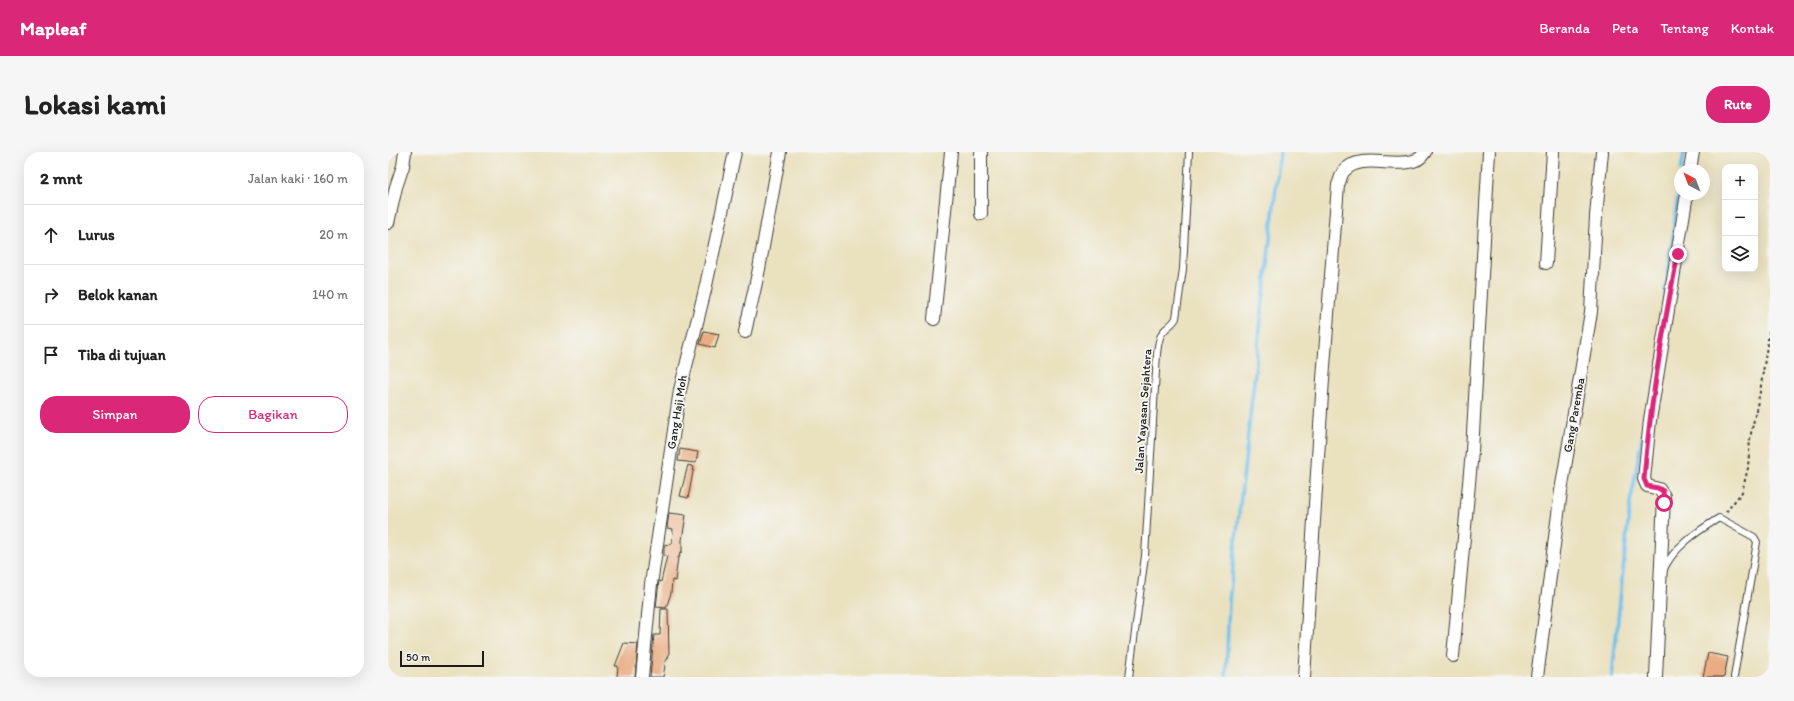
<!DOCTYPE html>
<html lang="id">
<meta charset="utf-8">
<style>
:root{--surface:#fff;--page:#f6f6f6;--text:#222;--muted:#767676;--line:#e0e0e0;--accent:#db2777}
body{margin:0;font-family:Itim,sans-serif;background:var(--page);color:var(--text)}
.controls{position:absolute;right:12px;top:12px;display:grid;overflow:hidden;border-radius:8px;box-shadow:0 4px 16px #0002}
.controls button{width:36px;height:36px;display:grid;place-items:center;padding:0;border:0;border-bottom:1px solid var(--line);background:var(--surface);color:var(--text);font:20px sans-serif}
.compass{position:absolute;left:1286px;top:12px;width:36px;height:36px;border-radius:50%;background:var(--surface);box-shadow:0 4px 16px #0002;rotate:318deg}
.scale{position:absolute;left:12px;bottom:10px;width:84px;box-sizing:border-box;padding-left:4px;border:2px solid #1c1c1c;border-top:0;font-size:11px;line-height:14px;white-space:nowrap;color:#1c1c1c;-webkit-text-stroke:3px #f6f6f2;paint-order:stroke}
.stop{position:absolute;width:12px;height:12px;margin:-9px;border:3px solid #db2777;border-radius:50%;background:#fff}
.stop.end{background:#db2777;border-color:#fff;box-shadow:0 1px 4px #0008}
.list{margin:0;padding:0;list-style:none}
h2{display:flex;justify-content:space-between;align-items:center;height:52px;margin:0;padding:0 16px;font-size:17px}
h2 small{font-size:13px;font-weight:400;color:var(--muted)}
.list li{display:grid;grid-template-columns:26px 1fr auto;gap:12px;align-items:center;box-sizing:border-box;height:60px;padding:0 16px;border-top:1px solid var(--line)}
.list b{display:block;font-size:15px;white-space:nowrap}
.list em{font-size:13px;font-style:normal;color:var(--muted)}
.actions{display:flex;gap:8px;padding:12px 16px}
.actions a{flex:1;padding:9px 0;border:1px solid var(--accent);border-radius:16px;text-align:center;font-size:14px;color:var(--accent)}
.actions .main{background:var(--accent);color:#fff}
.icon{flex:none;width:22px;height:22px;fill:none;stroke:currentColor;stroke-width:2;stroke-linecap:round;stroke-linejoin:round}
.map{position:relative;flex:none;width:1382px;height:525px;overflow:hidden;border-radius:16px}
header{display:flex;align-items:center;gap:24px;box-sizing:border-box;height:56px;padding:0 20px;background:var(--accent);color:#fff}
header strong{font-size:19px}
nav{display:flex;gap:22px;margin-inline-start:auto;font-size:14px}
.intro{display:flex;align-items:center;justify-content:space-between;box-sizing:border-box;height:96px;padding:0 24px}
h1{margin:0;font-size:28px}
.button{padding:10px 18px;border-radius:16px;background:var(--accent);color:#fff;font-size:14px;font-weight:700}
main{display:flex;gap:24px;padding:0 24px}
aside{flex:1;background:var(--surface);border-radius:16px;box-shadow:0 4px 16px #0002}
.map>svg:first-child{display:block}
</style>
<header>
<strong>Mapleaf</strong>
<nav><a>Beranda</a><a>Peta</a><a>Tentang</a><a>Kontak</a></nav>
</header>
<div class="intro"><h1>Lokasi kami</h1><a class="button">Rute</a></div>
<main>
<aside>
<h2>2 mnt<small>Jalan kaki · 160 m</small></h2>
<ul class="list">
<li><svg class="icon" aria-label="ahead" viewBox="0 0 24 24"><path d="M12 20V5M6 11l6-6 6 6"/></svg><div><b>Lurus</b></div><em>20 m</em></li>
<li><svg class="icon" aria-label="right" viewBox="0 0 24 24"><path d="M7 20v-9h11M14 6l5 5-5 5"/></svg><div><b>Belok kanan</b></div><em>140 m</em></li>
<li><svg class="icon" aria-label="arrive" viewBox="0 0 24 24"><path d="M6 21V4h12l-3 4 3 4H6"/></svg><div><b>Tiba di tujuan</b></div></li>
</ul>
<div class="actions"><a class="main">Simpan</a><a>Bagikan</a></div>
</aside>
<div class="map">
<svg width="1382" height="525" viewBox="0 0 1382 525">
<rect width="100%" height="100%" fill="#f6f6f2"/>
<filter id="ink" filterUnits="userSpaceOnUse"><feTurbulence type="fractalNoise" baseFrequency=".025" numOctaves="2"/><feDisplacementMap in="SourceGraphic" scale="8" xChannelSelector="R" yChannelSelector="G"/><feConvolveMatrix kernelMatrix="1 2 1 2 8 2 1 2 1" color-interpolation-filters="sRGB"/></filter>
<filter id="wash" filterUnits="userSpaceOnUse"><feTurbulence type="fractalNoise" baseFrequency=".012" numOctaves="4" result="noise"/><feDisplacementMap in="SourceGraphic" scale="16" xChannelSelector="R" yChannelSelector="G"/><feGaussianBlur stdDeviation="0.9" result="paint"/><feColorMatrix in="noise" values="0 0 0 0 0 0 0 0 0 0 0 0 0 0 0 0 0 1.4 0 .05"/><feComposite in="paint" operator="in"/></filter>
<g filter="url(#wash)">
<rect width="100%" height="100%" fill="#eae1bf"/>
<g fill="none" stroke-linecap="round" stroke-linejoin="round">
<g stroke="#75c1ee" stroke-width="3.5">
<path d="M 1293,18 L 1296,0"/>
<path d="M 1277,142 L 1292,27"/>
<path d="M 838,525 L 841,450 L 892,0"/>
<path d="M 1224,525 L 1242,351 L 1255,280"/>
</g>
</g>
<g id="blocks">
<g fill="#eaac82">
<path d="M 316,179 L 331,182 L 327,196 L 312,192 Z"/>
<path d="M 292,297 L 310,300 L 308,311 L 290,309 Z"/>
<path d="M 300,313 L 306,315 L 300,346 L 292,344 Z"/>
<path d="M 281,361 L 298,363 L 294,388 L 294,400 L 291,401 L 292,405 L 290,405 L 287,429 L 284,428 L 283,441 L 278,456 L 268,455 L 271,429 L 273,430 L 279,404 L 276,404 L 276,393 L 284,392 L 285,377 L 279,376 Z"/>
<path d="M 273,457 L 280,457 L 281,503 L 279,508 L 278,508 L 275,525 L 262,525 L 266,483 L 272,483 Z"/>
<path d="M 236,491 L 250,492 L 247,525 L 229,525 L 230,514 L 227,514 Z"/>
<path d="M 1320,501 L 1340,505 L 1336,525 L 1315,525 Z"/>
</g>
</g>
</g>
<g filter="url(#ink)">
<use href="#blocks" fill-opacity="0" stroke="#3b3a34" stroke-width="1"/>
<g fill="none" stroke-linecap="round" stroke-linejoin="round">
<g stroke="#3b3a34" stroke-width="8">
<g id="lane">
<path d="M 1275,419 C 1285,395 1310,379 1331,366 L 1366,385 L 1369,390 L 1346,525"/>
<path d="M 741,525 L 757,404 L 769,202 C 770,195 770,186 775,180 C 779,174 785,173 788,166 L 795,117 L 801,0"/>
</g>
</g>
<g stroke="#3b3a34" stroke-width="14">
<g id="street">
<path d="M 593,0 L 593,62"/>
<path d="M 1302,18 L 1305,0"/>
<path d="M 0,71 L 8,35 L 15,14 L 17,0"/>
<path d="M 1158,111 L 1165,0"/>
<path d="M 546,167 L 563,0"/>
<path d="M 357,180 L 371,117 L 392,0"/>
<path d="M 1065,504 L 1084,299 L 1101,0"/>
<path d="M 254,525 L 263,432 L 292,238 L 317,138 L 347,0"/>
<path d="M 916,525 L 935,227 L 950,33 C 952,29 953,22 956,19 C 973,0 1007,17 1028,8 C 1032,7 1035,3 1037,0"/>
<path d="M 1149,525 L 1173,339 L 1203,160 L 1208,64 L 1214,0"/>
<path d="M 1268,525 L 1276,344 L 1271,337 L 1259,334 L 1256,327 L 1262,268 L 1299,42"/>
</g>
</g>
<path stroke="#3b3a34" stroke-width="2" stroke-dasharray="3 3" stroke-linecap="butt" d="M 1338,360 L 1354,340 L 1360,316 L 1362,286 L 1372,240 L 1382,174"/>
<use href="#lane" stroke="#fff" stroke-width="6"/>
<use href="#street" stroke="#fff" stroke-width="12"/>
</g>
</g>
<g fill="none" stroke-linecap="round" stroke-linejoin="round" filter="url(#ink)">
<path stroke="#db2777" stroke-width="5" d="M 1276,351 L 1275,339 L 1270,336 L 1259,334 L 1256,327 C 1262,252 1275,176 1290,102"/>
</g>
<g text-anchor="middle" stroke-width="3.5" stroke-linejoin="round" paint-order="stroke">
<g font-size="12" fill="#1c1c1c" stroke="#f6f6f2">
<text transform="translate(755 259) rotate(-86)" y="4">Jalan Yayasan Sejahtera</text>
<text transform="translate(289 260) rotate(-81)" y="4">Gang Haji Moh</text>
<text transform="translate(1186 263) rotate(-80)" y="4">Gang Paremba</text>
</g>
</g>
</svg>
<div class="controls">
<button>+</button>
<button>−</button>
<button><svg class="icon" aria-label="layers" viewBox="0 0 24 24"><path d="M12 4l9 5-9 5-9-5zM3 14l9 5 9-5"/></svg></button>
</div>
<svg class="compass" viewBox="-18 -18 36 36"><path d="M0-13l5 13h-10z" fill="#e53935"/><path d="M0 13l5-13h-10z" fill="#767676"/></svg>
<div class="scale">50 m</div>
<div class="stop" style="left:1276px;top:351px"></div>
<div class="stop end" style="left:1290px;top:102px"></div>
</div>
</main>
